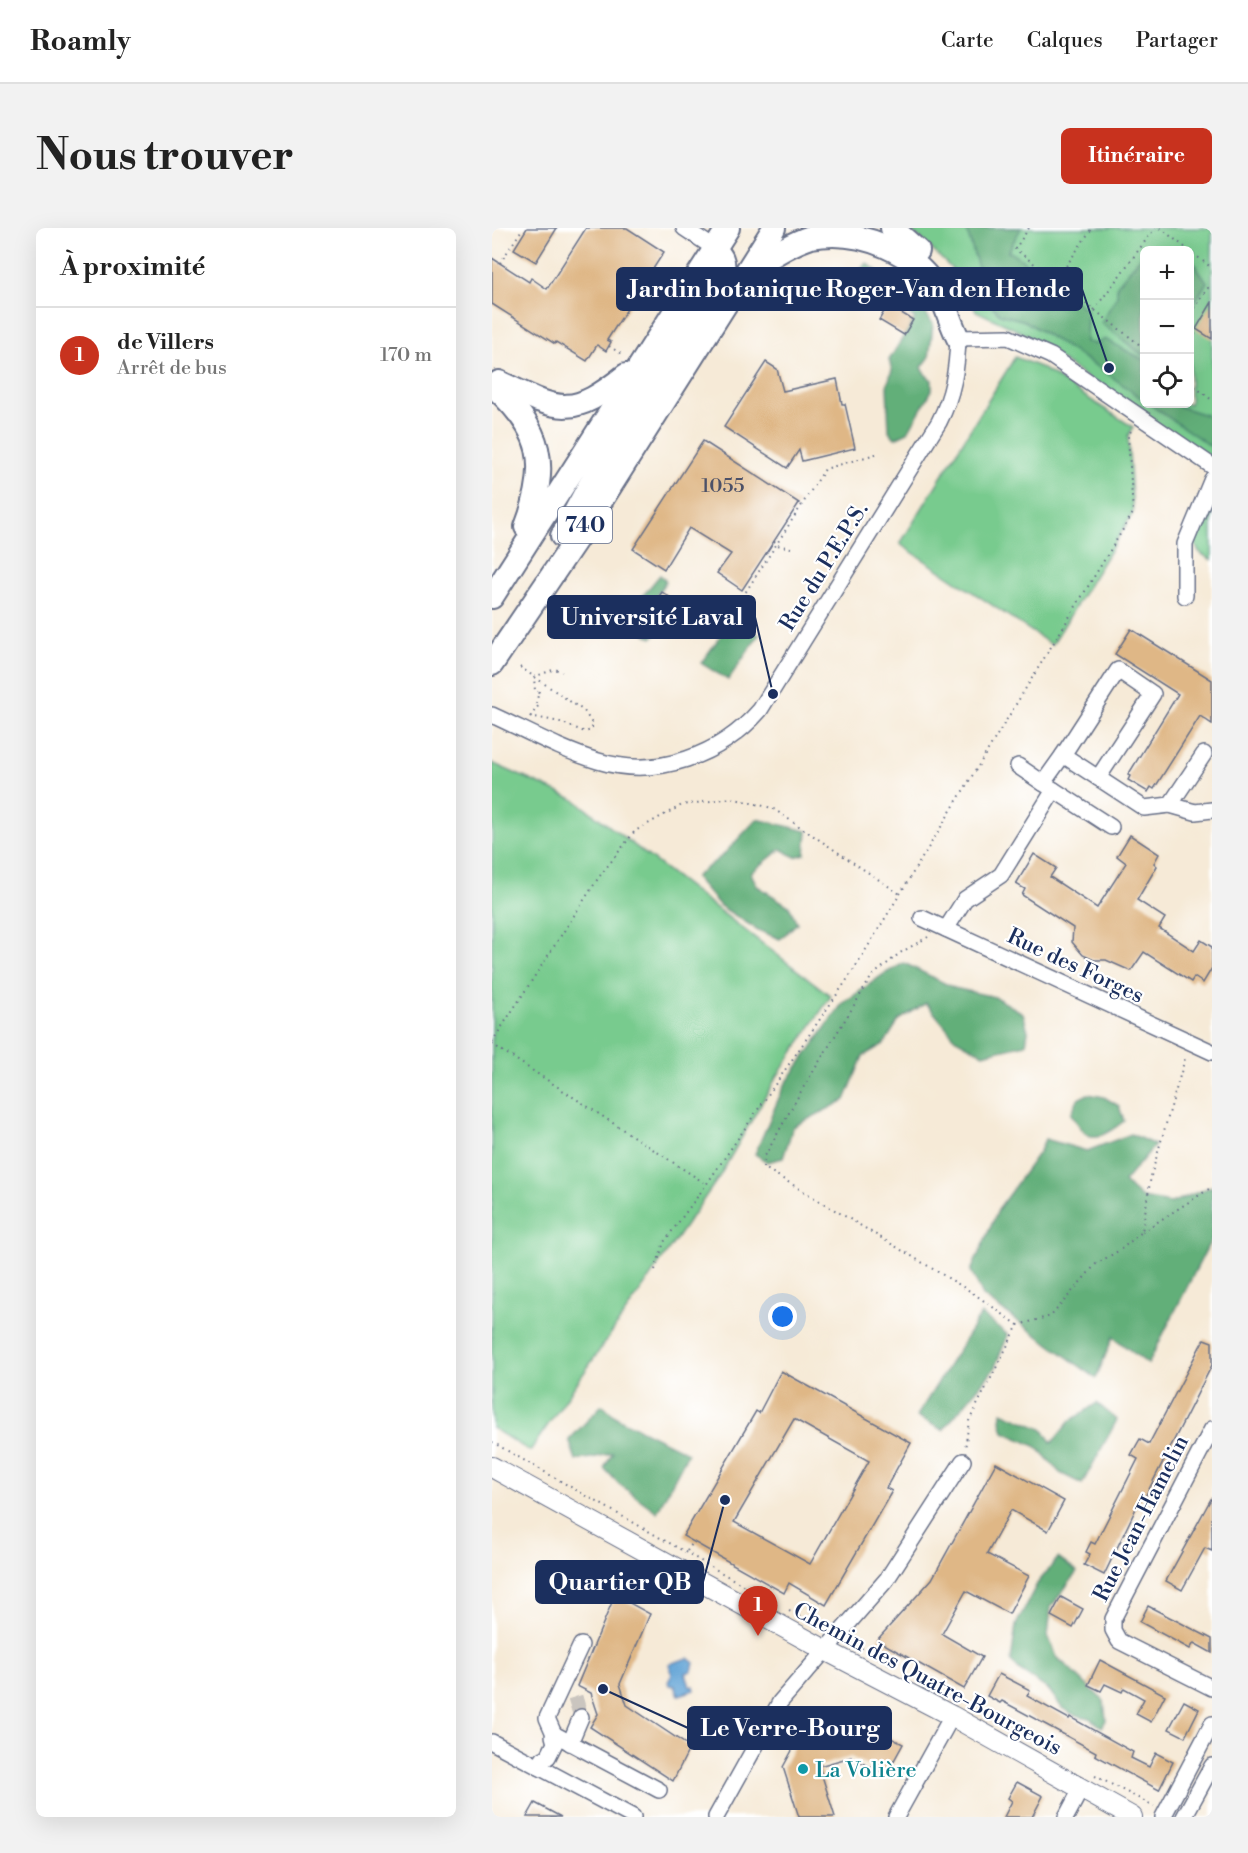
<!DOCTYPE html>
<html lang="fr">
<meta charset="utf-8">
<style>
:root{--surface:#fff;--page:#f2f2f2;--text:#222;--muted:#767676;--line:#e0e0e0;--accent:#c8321e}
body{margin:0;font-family:"Libre Bodoni",serif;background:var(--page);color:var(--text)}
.controls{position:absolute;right:18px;top:18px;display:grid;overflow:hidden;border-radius:9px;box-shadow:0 6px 24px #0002}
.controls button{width:54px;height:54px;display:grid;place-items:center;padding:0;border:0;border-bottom:2px solid var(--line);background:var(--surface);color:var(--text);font:30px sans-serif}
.you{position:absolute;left:291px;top:1089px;width:21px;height:21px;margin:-15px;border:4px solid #fff;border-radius:50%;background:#1a73e8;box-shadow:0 0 0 9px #1a73e833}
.badge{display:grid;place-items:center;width:39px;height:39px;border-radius:50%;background:var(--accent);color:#fff;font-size:20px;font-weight:700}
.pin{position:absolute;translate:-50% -50px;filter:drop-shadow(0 2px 3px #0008)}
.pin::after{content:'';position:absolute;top:32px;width:21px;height:18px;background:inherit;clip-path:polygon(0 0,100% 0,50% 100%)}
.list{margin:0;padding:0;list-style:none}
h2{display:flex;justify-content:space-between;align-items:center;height:78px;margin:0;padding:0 24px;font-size:26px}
h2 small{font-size:20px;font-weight:400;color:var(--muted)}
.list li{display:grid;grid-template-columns:39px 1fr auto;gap:18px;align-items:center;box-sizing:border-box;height:96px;padding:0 24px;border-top:2px solid var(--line)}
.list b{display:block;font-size:22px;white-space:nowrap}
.list p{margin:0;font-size:20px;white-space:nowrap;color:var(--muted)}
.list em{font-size:20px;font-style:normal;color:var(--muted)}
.icon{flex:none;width:33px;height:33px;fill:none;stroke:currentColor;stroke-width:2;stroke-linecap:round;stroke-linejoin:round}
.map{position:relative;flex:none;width:720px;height:1589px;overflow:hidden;border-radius:9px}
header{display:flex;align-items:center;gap:36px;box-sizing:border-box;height:84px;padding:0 30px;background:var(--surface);border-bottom:2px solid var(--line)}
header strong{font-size:28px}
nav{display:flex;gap:33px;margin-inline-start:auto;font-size:21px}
.intro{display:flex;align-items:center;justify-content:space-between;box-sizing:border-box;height:144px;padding:0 36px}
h1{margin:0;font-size:42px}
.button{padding:15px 27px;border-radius:9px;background:var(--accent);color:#fff;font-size:21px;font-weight:700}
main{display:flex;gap:36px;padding:0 36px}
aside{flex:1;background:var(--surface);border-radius:9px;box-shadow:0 6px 24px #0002}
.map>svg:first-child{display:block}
</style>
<header>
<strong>Roamly</strong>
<nav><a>Carte</a><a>Calques</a><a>Partager</a></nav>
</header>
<div class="intro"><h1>Nous trouver</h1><a class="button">Itinéraire</a></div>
<main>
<aside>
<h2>À proximité<small></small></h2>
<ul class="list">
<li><span class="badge">1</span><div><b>de Villers</b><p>Arrêt de bus</p></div><em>170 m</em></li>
</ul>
</aside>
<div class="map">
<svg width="720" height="1589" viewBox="0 0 720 1589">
<rect width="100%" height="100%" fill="#fff"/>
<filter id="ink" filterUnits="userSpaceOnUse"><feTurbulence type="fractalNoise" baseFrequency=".0167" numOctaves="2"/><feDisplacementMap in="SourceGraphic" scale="12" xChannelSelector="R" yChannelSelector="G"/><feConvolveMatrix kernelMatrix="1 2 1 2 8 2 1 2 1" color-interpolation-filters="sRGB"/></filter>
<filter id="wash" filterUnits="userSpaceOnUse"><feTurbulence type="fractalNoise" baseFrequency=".008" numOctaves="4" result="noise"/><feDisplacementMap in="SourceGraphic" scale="24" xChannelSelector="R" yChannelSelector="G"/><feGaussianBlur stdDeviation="1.35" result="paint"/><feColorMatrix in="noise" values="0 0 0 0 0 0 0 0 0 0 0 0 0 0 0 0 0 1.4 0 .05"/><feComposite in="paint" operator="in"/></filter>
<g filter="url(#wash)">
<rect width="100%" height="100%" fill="#f6ead7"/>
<g fill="#78cb8e" stroke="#4a7d76" stroke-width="1.5" fill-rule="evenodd">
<path d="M 413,0 L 720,0 L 720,238 L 531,105 L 484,83 L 464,45 L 427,9 ZM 652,22 L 698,22 L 698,176 L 652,176 Z"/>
<path d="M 523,129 L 548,139 L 641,199 L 636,208 L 641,285 L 560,417 L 408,316 Z"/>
<path d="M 720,268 L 720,332 C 709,326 703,323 702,310 Z"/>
<path d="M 0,535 L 83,572 L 339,768 L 284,850 L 227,949 L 38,1223 L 0,1200 Z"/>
</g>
<g fill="#62af79" stroke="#3e6f6c" stroke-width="1.5">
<path d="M 474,0 L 529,0 L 516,24 L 522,26 L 595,82 L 594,114 L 603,116 L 613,111 L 652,132 L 652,172 L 606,139 L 533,93 L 508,86 L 497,75 Z"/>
<path d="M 652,25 L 652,128 L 609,95 L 625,68 L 625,57 Z"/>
<path d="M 698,29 L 715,54 L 698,82 Z"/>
<path d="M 375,35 L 427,75 L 441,96 L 437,130 L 430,139 L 433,146 L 440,152 L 440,162 L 416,204 L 403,210 L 397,203 L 395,158 L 400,142 L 397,132 L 423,90 L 358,52 Z"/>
<path d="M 657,176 L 682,176 L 686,178 L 720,189 L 720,219 Z"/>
<path d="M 168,347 L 174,353 L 157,378 L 176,391 L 160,410 L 132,390 Z"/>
<path d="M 241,391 L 267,407 L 236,452 L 209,435 Z"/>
<path d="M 265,591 L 315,603 L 313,626 L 303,629 L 289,621 L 259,645 L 265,658 L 297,678 L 305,695 L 288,711 L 266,702 L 228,678 L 203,649 L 231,627 Z"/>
<path d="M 412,735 L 462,760 L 503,769 L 531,785 L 536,803 L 534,816 L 491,826 L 464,811 L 434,775 L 407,792 L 392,816 L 371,828 L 353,872 L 301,899 L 291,930 L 275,934 L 263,926 L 292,858 L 350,776 L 392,746 Z"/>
<path d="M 596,866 L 612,869 L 627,878 L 632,893 C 623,900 605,915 593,905 C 588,900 583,891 579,886 L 586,871 Z"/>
<path d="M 639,906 L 663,917 L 632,954 L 650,970 L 679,975 L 720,958 L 720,1010 L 656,1136 L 621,1109 L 604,1150 L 491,1068 L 479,1043 L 507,980 L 548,923 L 553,911 L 595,923 Z"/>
<path d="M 489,1086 L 516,1107 L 502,1141 L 451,1202 L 425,1188 Z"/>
<path d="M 605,1175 L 625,1192 L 590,1256 L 568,1245 L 545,1219 L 512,1204 L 509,1193 L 510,1184 L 550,1201 L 560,1215 L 578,1193 Z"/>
<path d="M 110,1177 L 127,1191 L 196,1225 L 165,1284 L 127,1256 L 112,1240 L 121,1225 L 100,1230 L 84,1232 L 77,1212 Z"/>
<path d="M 566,1330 L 585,1344 L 559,1379 L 556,1408 L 565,1429 L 612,1473 L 614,1492 L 610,1499 L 597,1490 L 580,1486 L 570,1480 L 557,1462 L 528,1443 L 519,1433 L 524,1397 L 545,1356 Z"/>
</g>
<path fill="#61a3d5" stroke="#3e699a" stroke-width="1.5" d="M 196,1430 L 202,1435 L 200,1443 L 194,1445 L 198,1459 L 202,1458 L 203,1462 L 187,1467 L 183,1458 L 178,1457 L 176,1454 L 180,1446 L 177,1436 Z"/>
<g id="blocks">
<g fill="#dfb786" fill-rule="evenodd">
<path d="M 35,0 L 65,0 L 44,34 L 22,21 Z"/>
<path d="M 94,0 L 135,0 L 172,24 L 115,112 L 119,114 L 114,123 L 105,117 L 95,133 L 64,114 L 63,116 L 0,76 L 0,30 L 37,54 L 39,50 L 55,61 Z"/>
<path d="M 720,74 L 720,111 L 704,101 Z"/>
<path d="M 396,77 L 421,92 L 412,107 L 387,92 Z"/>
<path d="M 274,134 L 285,141 L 291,163 L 345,151 L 350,176 L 353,176 L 363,220 L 310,233 L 307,222 L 295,240 L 232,199 Z"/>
<path d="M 211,213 L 307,275 L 250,362 L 225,345 L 239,326 L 197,300 L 172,341 L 141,321 Z"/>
<path d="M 170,364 L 185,374 L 175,388 L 160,378 Z"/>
<path d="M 639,401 L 720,452 L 720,496 L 708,488 L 662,561 L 659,559 L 656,564 L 636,552 L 638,548 L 636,547 L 686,466 L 623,426 Z"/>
<path d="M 638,607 L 667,626 L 662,635 L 665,638 L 645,672 L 673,690 L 667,700 L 702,723 L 709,712 L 720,719 L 720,740 L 711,755 L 702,749 L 699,754 L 652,724 L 639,743 L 614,732 L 602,732 L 591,727 L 580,714 L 581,700 L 530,667 L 533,661 L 524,656 L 542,626 L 564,640 L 558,649 L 605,680 L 634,635 L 625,628 Z"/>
<path d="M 712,1111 L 720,1114 L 720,1137 L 653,1269 L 650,1268 L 612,1347 L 592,1337 L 598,1326 L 594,1324 L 599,1314 L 603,1316 L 646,1231 L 639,1227 L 648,1211 L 657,1216 Z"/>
<path d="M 289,1143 L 419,1215 L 394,1260 L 400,1263 L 334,1377 L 297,1355 L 292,1365 L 191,1308 L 264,1183 L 267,1185 ZM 302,1191 L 377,1233 L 318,1336 L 242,1294 Z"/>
<path d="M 504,1235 L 572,1273 L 556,1303 L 519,1282 L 495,1326 L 537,1348 L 517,1386 L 474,1363 L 450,1406 L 490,1429 L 472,1461 L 385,1412 L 440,1351 Z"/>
<path d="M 720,1269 L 720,1323 L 713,1320 L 690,1362 L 674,1353 Z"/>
<path d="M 123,1367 L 158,1386 L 128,1456 L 135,1477 L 198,1519 L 181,1553 L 98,1499 L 106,1486 L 99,1465 L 85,1458 Z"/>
<path d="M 569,1369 L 591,1381 L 581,1400 L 559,1388 Z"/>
<path d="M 656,1378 L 720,1411 L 720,1425 L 702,1415 L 698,1421 L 648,1394 Z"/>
<path d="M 608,1432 L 673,1467 L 659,1494 L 644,1486 L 652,1471 L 632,1460 L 630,1464 L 613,1456 L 609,1463 L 596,1457 Z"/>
<path d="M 507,1446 L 538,1462 L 535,1468 L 577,1491 L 578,1489 L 641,1524 L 639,1530 L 657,1539 L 664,1525 L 681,1534 L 667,1562 L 603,1527 L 604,1524 L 560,1500 L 510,1473 L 508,1475 L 495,1468 Z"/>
<path d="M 692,1473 L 707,1481 L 693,1509 L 677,1501 Z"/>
<path d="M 362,1491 L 411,1516 L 394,1547 L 359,1529 L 327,1538 L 343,1589 L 307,1589 L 291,1539 L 308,1508 Z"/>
<path d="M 525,1554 L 551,1568 L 540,1589 L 512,1589 L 520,1573 L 516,1570 Z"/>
<path d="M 43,1575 L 69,1589 L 35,1589 Z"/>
</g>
</g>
</g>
<g filter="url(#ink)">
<use href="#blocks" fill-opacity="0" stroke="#687088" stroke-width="1.5"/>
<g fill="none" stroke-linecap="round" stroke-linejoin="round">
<path stroke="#cac5bf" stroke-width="15" stroke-dasharray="15 8" stroke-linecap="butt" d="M 83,1469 L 89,1489"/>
<g stroke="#687088" stroke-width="18">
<g id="minor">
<path d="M 192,0 L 222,20"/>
<path d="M 693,368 L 693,316 L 720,251"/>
<path d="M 0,487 C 35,503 69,522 106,533 C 165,551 229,527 268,482 L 447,194 C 461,167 465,141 466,110 L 516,109 L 559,128 L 720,238"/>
<path d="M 571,527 L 626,442 L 661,466 L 606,550"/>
<path d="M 526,538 L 551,555"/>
<path d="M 562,562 L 619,599"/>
<path d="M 678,577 L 712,526"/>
<path d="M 430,690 L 720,824"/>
<path d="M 454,701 L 473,671 L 509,647 L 562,562 L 551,555 L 571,527 L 652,580 L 678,577 L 703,584 L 720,582"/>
<path d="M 720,1201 L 621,1391 L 621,1402 L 627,1413 L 720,1460"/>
<path d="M 62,1506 L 167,1562"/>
<path d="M 0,1514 L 141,1589"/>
<path d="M 78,1515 L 89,1489"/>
<path d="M 47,1539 L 51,1531 L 56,1529 L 63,1515 L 61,1508 L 62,1506 L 55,1490 L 89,1417"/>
<path d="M 224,1589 L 288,1474 L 395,1351 L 471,1233"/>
<path d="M 404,1589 L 460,1488"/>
<path d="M 574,1589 L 589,1561"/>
<path d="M 671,1589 L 720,1496"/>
<path d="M 692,1589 L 720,1538"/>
</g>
</g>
<g stroke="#687088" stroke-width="22">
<path id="major" d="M 0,1239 L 333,1422 L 460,1488 L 640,1589"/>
</g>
<g stroke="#687088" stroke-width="26">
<g id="highway">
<path d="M 400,0 L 426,23"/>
<path d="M 257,42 C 277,30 297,16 319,9 C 367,0 425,23 448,67 C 455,81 459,96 466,110"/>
<path d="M 7,154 C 66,182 78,192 134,147"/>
<path d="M 0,157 C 51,202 58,236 34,299"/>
<path d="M 70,308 L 116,223 L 231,43 C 233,32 229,28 222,20"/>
<path d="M 0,369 L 236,0"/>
<path d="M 0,436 L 90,303 L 282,0"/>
</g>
</g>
<g stroke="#687088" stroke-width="2" stroke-dasharray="1.5 4.5" stroke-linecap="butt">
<path d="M 537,0 L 523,21 L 652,120"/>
<path d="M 668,0 L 720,40"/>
<path d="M 8,35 L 31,0"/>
<path d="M 564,53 L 600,0"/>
<path d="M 602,82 L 663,0"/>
<path d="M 698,85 L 716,60 L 720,63"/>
<path d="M 698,102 L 703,106 L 698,113"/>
<path d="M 117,118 L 131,127"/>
<path d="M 698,155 L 720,172"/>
<path d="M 282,313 L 285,317 L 299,320"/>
<path d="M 244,379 L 333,241 L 387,225"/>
<path d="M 28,439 L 92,483 L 101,497 L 99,502 L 93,504 L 68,494 L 38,488"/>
<path d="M 38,489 L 47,477 L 44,475 L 47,464 L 43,463 L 42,449 L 63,441 L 70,444"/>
<path d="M 436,709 L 408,725 L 380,748 L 308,865 L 273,928 L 271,939 L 481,1065 L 526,1097 L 477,1193 L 473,1221"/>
<path d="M 0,814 L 107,649 L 143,603 L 190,577 L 239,570 L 280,580 L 408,666"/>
<path d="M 0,816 L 214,956"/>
<path d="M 650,1004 L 720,959"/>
<path d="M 163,1042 L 172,1014 L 214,957 L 359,746 L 641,285 L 636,208 L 640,201"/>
<path d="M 526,1097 L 559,1088 L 604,1036 L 628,1022 L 650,1004 L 659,948 L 694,827"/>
<path d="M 0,1214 L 258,1361"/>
<path d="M 195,1323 L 202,1313"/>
<path d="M 297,1383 L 333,1400"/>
<path d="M 359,1414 L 398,1436"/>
<path d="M 603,1548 L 662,1578"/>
</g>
<use href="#minor" stroke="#fff" stroke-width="15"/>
<use href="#major" stroke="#fff" stroke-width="20"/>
<use href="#highway" stroke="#fff" stroke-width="22"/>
</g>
</g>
<circle fill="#0f9aa8" stroke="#fff" stroke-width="2" cx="311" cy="1541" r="6"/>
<g text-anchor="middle" stroke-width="4.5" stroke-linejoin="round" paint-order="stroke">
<g font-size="20" fill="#4c5168">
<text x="231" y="264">1055</text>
</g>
<rect fill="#fff" stroke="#5f6d8e" stroke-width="1.5" x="66" y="279" width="54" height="36" rx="4.5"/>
<g font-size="21" font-weight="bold" fill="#1b2f5e">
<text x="93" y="304">740</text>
</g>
<g font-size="22" fill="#1b2f5e" stroke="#fff">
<text transform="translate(331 338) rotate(-58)" y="8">Rue du P.E.P.S.</text>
<text transform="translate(584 737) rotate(25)" y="8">Rue des Forges</text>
<text transform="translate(648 1290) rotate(-63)" y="8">Rue Jean-Hamelin</text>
<text transform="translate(436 1450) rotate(28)" y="8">Chemin des Quatre-Bourgeois</text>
</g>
<g font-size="22" fill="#0d838f" stroke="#fff" text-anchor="start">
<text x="323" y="1549">La Volière</text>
</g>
</g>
<path fill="none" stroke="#1b2f5e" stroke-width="2" d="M617 140L590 61M281 466L263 389M233 1272L211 1354M111 1461L196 1500"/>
<g fill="#1b2f5e" stroke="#fff" stroke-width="2">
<circle cx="617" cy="140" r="6"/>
<circle cx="281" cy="466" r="6"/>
<circle cx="233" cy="1272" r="6"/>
<circle cx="111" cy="1461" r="6"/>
</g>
<g fill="#1b2f5e" stroke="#1b2f5e" stroke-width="2">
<rect x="125" y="40" width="465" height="42" rx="6"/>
<rect x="56" y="368" width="207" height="42" rx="6"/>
<rect x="44" y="1333" width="167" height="42" rx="6"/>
<rect x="196" y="1479" width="203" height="42" rx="6"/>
</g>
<g font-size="24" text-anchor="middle" font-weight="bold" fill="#fff">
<text x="358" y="69">Jardin botanique Roger-Van den Hende</text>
<text x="160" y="397">Université Laval</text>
<text x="128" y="1362">Quartier QB</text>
<text x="298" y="1508">Le Verre-Bourg</text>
</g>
</svg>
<div class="controls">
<button>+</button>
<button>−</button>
<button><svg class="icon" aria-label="locate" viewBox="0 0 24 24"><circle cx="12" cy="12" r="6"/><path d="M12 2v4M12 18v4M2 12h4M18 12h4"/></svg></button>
</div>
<div class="you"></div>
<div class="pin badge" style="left:266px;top:1408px">1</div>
</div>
</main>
